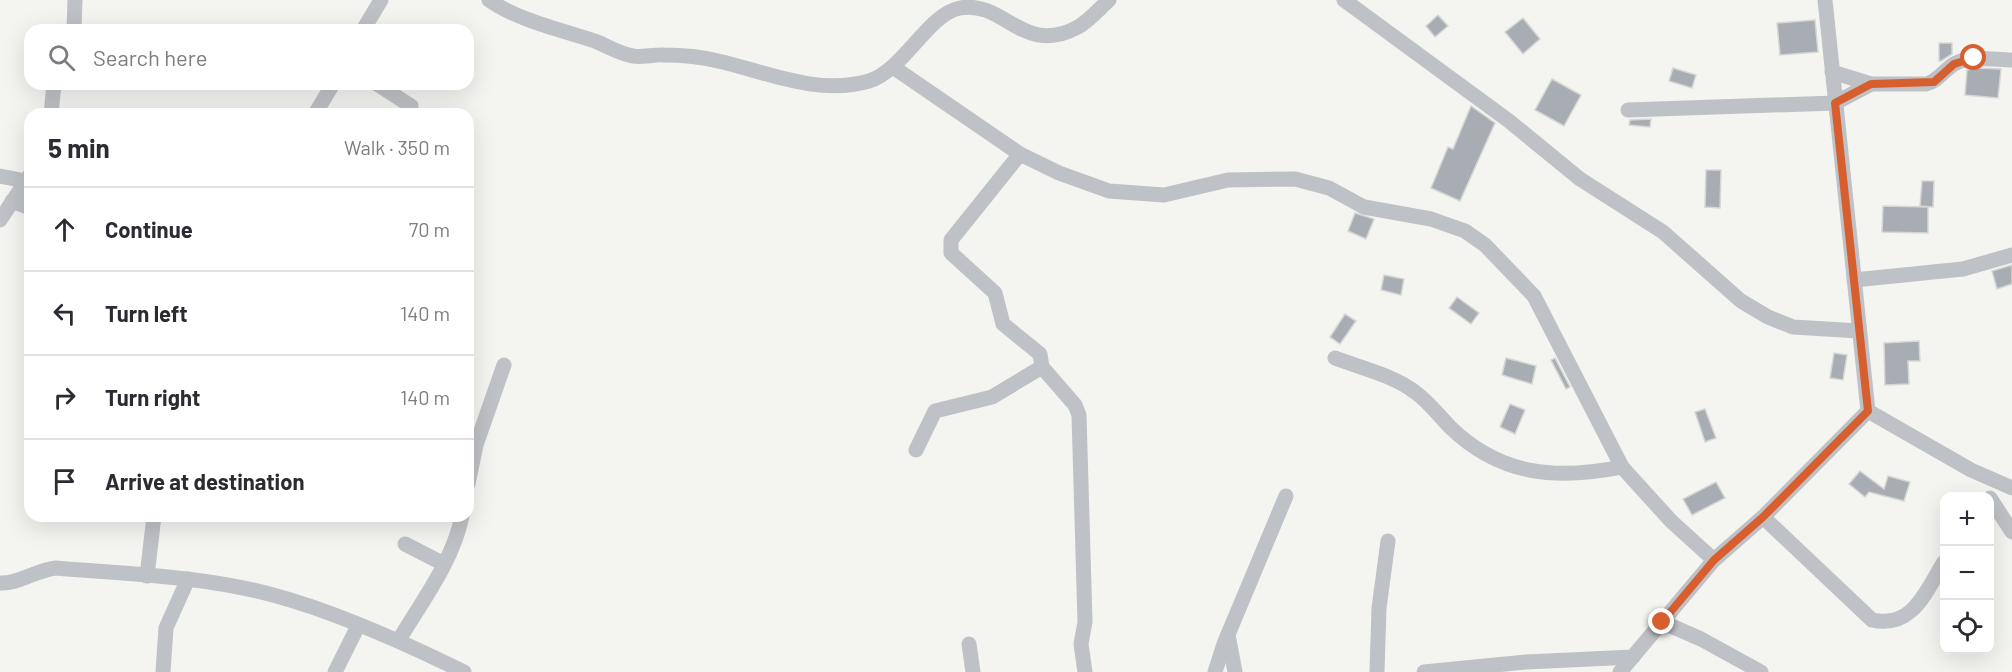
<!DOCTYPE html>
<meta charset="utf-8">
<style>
:root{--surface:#fff;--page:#f7f7f7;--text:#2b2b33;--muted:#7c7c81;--line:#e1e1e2}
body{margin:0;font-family:Barlow,sans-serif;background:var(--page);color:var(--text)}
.controls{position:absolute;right:18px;bottom:18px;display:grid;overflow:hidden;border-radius:12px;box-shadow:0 6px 24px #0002}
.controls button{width:54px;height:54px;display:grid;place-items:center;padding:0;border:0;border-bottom:2px solid var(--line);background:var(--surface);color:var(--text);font:30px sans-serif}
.stop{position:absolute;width:18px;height:18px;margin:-14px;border:4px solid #d75f2f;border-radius:50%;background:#fff}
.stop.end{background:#d75f2f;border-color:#fff;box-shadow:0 2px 6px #0008}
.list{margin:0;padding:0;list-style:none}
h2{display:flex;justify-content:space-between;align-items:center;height:78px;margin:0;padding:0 24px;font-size:26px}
h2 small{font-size:20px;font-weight:400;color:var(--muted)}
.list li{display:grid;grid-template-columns:39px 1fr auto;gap:18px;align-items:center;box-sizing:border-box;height:84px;padding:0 24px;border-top:2px solid var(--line)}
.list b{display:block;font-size:22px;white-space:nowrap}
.list em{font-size:20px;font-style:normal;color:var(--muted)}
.icon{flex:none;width:33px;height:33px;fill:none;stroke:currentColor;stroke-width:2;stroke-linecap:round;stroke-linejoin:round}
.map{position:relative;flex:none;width:2012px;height:672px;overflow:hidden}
.search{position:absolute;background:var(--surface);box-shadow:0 6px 24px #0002;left:24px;top:24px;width:450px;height:66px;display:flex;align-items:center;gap:15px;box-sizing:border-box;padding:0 21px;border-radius:18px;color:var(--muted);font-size:22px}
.panel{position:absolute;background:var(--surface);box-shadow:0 6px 24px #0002;left:24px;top:108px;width:450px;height:414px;border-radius:18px}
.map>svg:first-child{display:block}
</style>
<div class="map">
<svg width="2012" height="672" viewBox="0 0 2012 672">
<rect width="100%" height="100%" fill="#f4f5f1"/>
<g fill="#a7adb3" stroke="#d6d6d4" stroke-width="1.5">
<path d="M 1438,15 L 1448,26 L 1435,37 L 1426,26 Z"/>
<path d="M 1523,18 L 1540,39 L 1523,54 L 1505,32 Z"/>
<path d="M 1815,20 L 1818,52 L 1780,55 L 1777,23 Z"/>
<path d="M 1939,43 L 1952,43 L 1952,54 L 1941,61 L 1939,61 Z"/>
<path d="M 1673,68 L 1696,75 L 1692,88 L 1669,81 Z"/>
<path d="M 1976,68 L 2001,69 L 1998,98 L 1965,95 L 1967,70 Z"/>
<path d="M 1552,79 L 1581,95 L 1564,126 L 1535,110 Z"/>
<path d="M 1471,106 L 1495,123 L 1460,201 L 1431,188 L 1448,147 L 1453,149 Z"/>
<path d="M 1651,119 L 1650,127 L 1629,125 L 1630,120 Z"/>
<path d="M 1706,170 L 1721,170 L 1720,208 L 1705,207 Z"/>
<path d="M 1922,181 L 1934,181 L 1933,207 L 1920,206 Z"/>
<path d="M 1883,206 L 1928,207 L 1928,233 L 1882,232 Z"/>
<path d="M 1355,213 L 1374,219 L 1366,239 L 1348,231 Z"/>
<path d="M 2012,265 L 2012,284 L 1997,289 L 1992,271 Z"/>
<path d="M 1384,275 L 1404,279 L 1401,295 L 1381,290 Z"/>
<path d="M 1457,297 L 1479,313 L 1471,324 L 1449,308 Z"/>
<path d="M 1345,314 L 1356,321 L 1340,344 L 1330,337 Z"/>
<path d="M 1919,341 L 1920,361 L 1908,361 L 1909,384 L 1885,385 L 1884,343 Z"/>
<path d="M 1834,353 L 1847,355 L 1843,380 L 1830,378 Z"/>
<path d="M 1506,358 L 1536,366 L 1532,384 L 1502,375 Z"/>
<path d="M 1555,358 L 1570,387 L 1566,389 L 1551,360 Z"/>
<path d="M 1510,404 L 1525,410 L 1515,434 L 1500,427 Z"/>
<path d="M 1705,409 L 1716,438 L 1705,442 L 1695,412 Z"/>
<path d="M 1860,471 L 1884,489 L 1888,476 L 1910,482 L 1904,501 L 1869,492 L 1865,497 L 1849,484 Z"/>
<path d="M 1716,482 L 1725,498 L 1692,515 L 1683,499 Z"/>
</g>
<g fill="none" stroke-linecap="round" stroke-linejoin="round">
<g stroke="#bec1c5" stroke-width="15">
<path d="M 489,0 C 517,20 562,30 595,41 C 607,46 620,54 633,56 C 642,58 654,54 664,55 C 681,55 702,57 718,61 C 767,72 818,96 869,81 C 904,70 928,14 960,8 C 1005,0 1023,57 1078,27 C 1089,21 1099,9 1109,0"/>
<path d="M 1344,0 L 1509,121 L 1580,179 L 1663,232 L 1741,301 L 1768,317 L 1793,327 L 1859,331"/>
<path d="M 1825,0 L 1868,411 L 1971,470 L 2012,488"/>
<path d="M 74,30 L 75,0"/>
<path d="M 363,30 L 381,0"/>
<path d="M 893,67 L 1020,154 L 1059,173 L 1109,191 L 1164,195 L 1228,180 L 1295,179 L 1329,188 L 1364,207 L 1431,219 L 1465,231 L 1485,245 L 1534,296 L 1622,467 L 1671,521 L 1714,560"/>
<path d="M 1832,72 L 1871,84 L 1926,84 C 1939,81 1944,69 1956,63 C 1972,55 1994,60 2012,60"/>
<path d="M 377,84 L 411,106 L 409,114"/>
<path d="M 1628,110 L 1835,103 L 1871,84"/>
<path d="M 51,114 L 54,84"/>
<path d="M 315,114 L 333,84"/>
<path d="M 1020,154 L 951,240 L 951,253 L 995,293 L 1003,324 L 1040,354 L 1042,367 L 1075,405 L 1079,415 L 1085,622 L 1081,644 L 1085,672"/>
<path d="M 0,176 L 26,181"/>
<path d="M 12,201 L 30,208"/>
<path d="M 0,220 L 30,175"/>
<path d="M 1854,280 L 1963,269 L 2012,255"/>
<path d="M 1335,358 C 1361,368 1393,375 1415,392 C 1429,402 1439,416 1451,428 C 1501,476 1557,480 1622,467"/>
<path d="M 916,450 L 935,411 L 992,397 L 1042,367"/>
<path d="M 468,484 L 476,445 L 504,365"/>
<path d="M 1990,498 L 2012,532"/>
<path d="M 1763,517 L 1872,620 C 1913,629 1926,591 1944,562"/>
<path d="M 405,544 L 444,564"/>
<path d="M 147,576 L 154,516"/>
<path d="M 0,583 C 19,584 36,570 56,568 C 128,574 203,576 273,595 C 337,612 405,643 464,672"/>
<path d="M 1662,622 L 1701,639 L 1761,672"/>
<path d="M 1228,635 L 1235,672"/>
<path d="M 399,640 C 422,601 453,561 462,516"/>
<path d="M 969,644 L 973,672"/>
<path d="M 163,672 L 166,628 L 188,579"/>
<path d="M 335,672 L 358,626"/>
<path d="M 1215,672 L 1224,644 L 1286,496"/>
<path d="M 1377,672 L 1379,608 L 1388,541"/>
<path d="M 1424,672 L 1526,662 L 1633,657"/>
<path d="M 1620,672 L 1714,560 L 1763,517 L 1868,411"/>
</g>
</g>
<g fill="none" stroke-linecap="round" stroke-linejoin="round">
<path stroke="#d75f2f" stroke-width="8" d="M 1662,622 L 1714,560 L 1763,517 L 1868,411 L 1835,103 L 1871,84 L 1934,82 L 1954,64 L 1974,58"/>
</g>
</svg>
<div class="controls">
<button>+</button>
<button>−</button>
<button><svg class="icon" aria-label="locate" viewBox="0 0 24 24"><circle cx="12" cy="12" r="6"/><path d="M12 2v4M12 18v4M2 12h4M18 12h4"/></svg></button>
</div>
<div class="stop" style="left:1974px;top:58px"></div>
<div class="stop end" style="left:1662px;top:622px"></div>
<div class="search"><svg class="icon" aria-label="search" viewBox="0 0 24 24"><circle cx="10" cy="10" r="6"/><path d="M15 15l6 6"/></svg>Search here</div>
<section class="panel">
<h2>5 min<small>Walk · 350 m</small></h2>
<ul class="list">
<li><svg class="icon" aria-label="ahead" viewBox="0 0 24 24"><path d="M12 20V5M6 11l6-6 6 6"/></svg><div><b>Continue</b></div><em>70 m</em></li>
<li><svg class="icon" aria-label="left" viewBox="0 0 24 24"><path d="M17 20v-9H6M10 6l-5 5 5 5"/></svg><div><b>Turn left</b></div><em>140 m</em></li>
<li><svg class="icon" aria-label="right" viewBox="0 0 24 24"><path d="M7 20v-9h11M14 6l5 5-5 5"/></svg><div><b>Turn right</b></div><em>140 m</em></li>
<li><svg class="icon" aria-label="arrive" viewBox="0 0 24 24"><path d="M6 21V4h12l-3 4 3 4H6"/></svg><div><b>Arrive at destination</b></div></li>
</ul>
</section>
</div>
